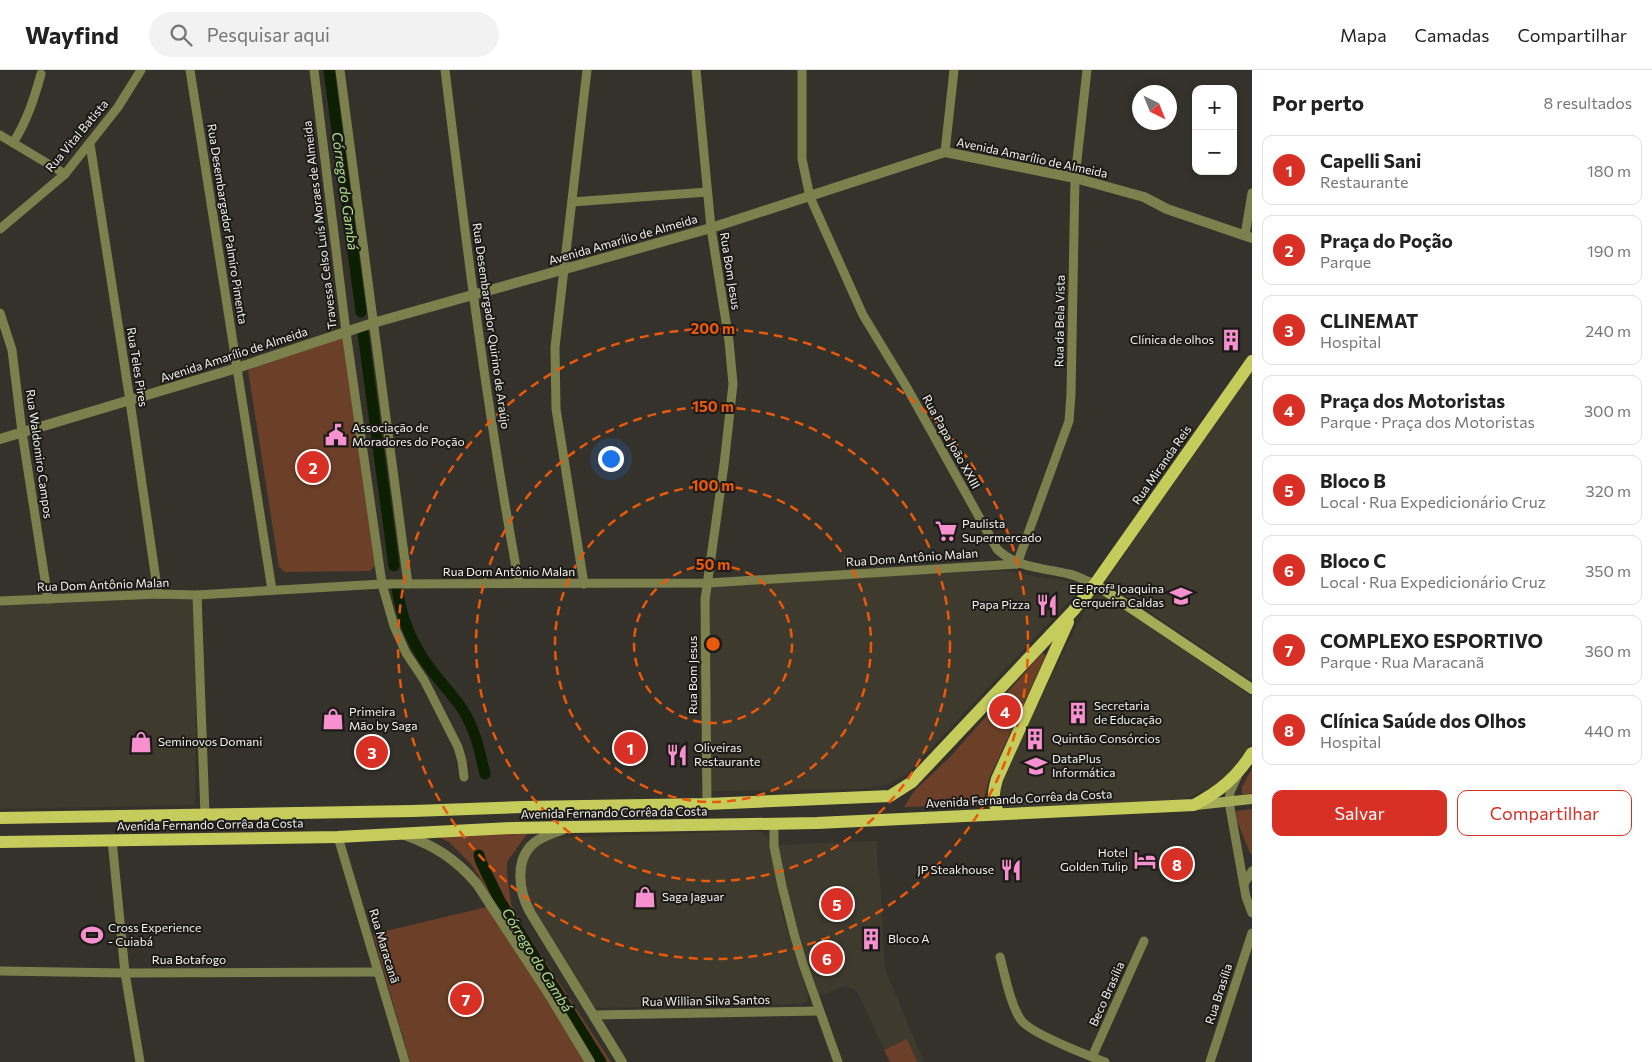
<!DOCTYPE html>
<html lang="pt">
<meta charset="utf-8">
<style>
:root{--surface:#fff;--page:#f2f2f2;--text:#222;--muted:#767676;--line:#e0e0e0;--accent:#d93025}
body{margin:0;font-family:Commissioner,sans-serif;background:var(--page);color:var(--text)}
.controls{position:absolute;right:15px;top:15px;display:grid;overflow:hidden;border-radius:10px;box-shadow:0 2px 8px #0003}
.controls button{width:45px;height:45px;display:grid;place-items:center;padding:0;border:0;border-bottom:1px solid var(--line);background:var(--surface);color:var(--text);font:25px sans-serif}
.compass{position:absolute;left:1132px;top:15px;width:45px;height:45px;border-radius:50%;background:var(--surface);box-shadow:0 2px 8px #0003;rotate:137deg}
.you{position:absolute;left:610px;top:388px;width:18px;height:18px;margin:-12px;border:4px solid #fff;border-radius:50%;background:#1a73e8;box-shadow:0 0 0 8px #1a73e833}
.badge{display:grid;place-items:center;width:32px;height:32px;border-radius:50%;background:var(--accent);color:#fff;font-size:16px;font-weight:700}
.pin{position:absolute;translate:-50% -50%;border:2px solid #fff;box-shadow:0 1px 5px #0006}
.list{margin:0;padding:0;list-style:none}
h2{display:flex;justify-content:space-between;align-items:center;height:65px;margin:0;padding:0 20px;font-size:21px}
h2 small{font-size:16px;font-weight:400;color:var(--muted)}
.list li{display:grid;grid-template-columns:32px 1fr auto;gap:15px;align-items:center;box-sizing:border-box;height:70px;margin:0 10px 10px;padding:0 10px;border:1px solid var(--line);border-radius:10px}
.list b{display:block;font-size:19px;white-space:nowrap}
.list p{margin:0;font-size:16px;white-space:nowrap;color:var(--muted)}
.list em{font-size:16px;font-style:normal;color:var(--muted)}
.actions{display:flex;gap:10px;padding:15px 20px}
.actions a{flex:1;padding:11px 0;border:1px solid var(--accent);border-radius:10px;text-align:center;font-size:18px;color:var(--accent)}
.actions .main{background:var(--accent);color:#fff}
.icon{flex:none;width:28px;height:28px;fill:none;stroke:currentColor;stroke-width:2;stroke-linecap:round;stroke-linejoin:round}
.map{position:relative;flex:none;width:1252px;height:992px;overflow:hidden}
header{display:flex;align-items:center;gap:30px;box-sizing:border-box;height:70px;padding:0 25px;background:var(--surface);border-bottom:1px solid var(--line)}
header strong{font-size:24px}
nav{display:flex;gap:28px;margin-inline-start:auto;font-size:18px}
.search{width:350px;height:45px;background:var(--page);display:flex;align-items:center;gap:12px;box-sizing:border-box;padding:0 18px;border-radius:28px;color:var(--muted);font-size:19px}
main{display:flex}
aside{flex:1;background:var(--surface)}
.map>svg:first-child{display:block}
</style>
<header>
<strong>Wayfind</strong>
<div class="search"><svg class="icon" aria-label="search" viewBox="0 0 24 24"><circle cx="10" cy="10" r="6"/><path d="M15 15l6 6"/></svg>Pesquisar aqui</div>
<nav><a>Mapa</a><a>Camadas</a><a>Compartilhar</a></nav>
</header>
<main>
<div class="map">
<svg width="1252" height="992" viewBox="0 0 1252 992">
<rect width="100%" height="100%" fill="#35322c"/>
<g fill="#3f3a2e">
<path d="M 1252,298 L 1252,611 L 1105,512 Z"/>
<path d="M 1004,501 L 1085,514 L 907,704 L 889,714 L 862,719 L 711,721 L 707,513 Z"/>
<path d="M 1099,520 L 1252,627 L 1252,673 L 1235,697 L 1212,717 L 1175,733 L 1000,739 L 994,732 L 1009,691 L 1083,543 Z"/>
<path d="M 197,524 L 195,735 L 0,739 L 0,533 Z"/>
<path d="M 755,761 L 761,762 L 770,771 L 782,844 L 808,925 L 807,931 L 802,934 L 606,938 L 590,937 L 523,827 L 522,817 L 528,789 L 538,775 L 548,768 Z"/>
<path d="M 877,771 L 877,787 L 880,811 L 885,899 L 924,992 L 890,992 L 858,923 L 855,920 L 846,916 L 818,926 L 806,894 L 784,813 L 778,775 Z"/>
</g>
<g fill="#6c4028">
<path d="M 342,268 L 346,273 L 377,494 L 370,501 L 285,502 L 279,497 L 248,300 Z"/>
<path d="M 1042,583 L 1046,585 L 989,709 L 982,735 L 904,737 L 915,720 L 950,687 Z"/>
<path d="M 1252,698 L 1252,723 L 1242,725 L 1242,717 Z"/>
<path d="M 1252,739 L 1252,784 L 1250,783 L 1237,751 L 1236,741 Z"/>
<path d="M 529,761 L 507,792 L 507,804 L 511,834 L 524,859 L 611,992 L 604,992 C 577,950 550,909 524,866 C 508,841 488,814 483,785 L 474,786 L 477,794 L 507,848 L 599,992 L 596,992 L 471,794 L 449,772 L 431,763 Z"/>
<path d="M 487,837 L 590,992 L 410,992 L 373,864 Z"/>
<path d="M 907,969 L 917,992 L 890,992 L 884,980 Z"/>
</g>
<g fill="none" stroke-linecap="round" stroke-linejoin="round">
<g stroke="#0d1f01" stroke-width="11">
<path d="M 329,0 L 361,242"/>
<path d="M 363,263 L 394,496"/>
<path d="M 397,518 C 401,547 412,574 430,598 C 440,612 453,625 463,640 C 475,659 480,682 485,704"/>
<path d="M 479,785 L 481,792 L 500,831 L 601,992"/>
</g>
<g stroke="#7c804d" stroke-width="9">
<path d="M 190,0 L 272,520"/>
<path d="M 314,0 L 346,262 L 382,514 L 394,556 L 406,583 L 424,610 L 458,677 L 462,691 L 464,707"/>
<path d="M 340,0 L 408,514"/>
<path d="M 445,0 C 466,172 487,343 519,513"/>
<path d="M 696,0 L 711,158 L 729,271 L 733,314 L 724,395 L 705,530 L 707,734"/>
<path d="M 802,0 L 802,89 L 810,127 L 863,245 L 906,316 L 997,479 C 1016,498 1044,498 1069,504 C 1078,506 1086,511 1095,514"/>
<path d="M 0,65 L 65,104"/>
<path d="M 13,73 C 27,51 34,29 41,4"/>
<path d="M 90,74 L 130,331 L 158,524"/>
<path d="M 945,82 L 954,0"/>
<path d="M 572,132 L 707,122"/>
<path d="M 0,159 L 65,104 L 118,37 L 141,0"/>
<path d="M 1245,165 L 1252,123"/>
<path d="M 0,243 L 12,280 L 22,362 L 48,529"/>
<path d="M 1017,494 L 1069,351 L 1071,324 L 1075,108 L 1087,0"/>
<path d="M 584,514 L 556,339 L 555,277 L 587,0"/>
<path d="M 197,525 L 205,745"/>
<path d="M 0,531 L 158,524 L 197,525 L 382,514 L 708,513 L 1017,494"/>
<path d="M 1237,707 L 1230,722 L 1229,732 L 1246,827 L 1252,843"/>
<path d="M 774,754 L 774,776 L 782,816 L 794,864 L 803,894 L 838,992"/>
<path d="M 338,767 L 405,992"/>
<path d="M 112,770 L 125,903 L 140,992"/>
<path d="M 1244,814 L 1252,801"/>
<path d="M 1000,887 C 1005,905 1010,934 1021,950 C 1031,964 1087,985 1105,992"/>
<path d="M 0,901 L 125,903 L 378,902"/>
<path d="M 594,945 L 819,941"/>
<path d="M 1092,987 L 1144,871"/>
<path d="M 1210,992 L 1252,863"/>
</g>
<g stroke="#7c804d" stroke-width="10">
<path d="M 0,369 L 237,298 L 373,253 L 711,158 L 945,82 L 1075,108 L 1144,127 L 1167,139 L 1252,168"/>
<path d="M 562,760 C 552,763 543,766 534,773 C 514,790 519,822 530,842 L 622,992"/>
<path d="M 405,765 C 435,776 456,789 477,814 L 549,924 L 590,992"/>
</g>
<g stroke="#a5ab57" stroke-width="10">
<path d="M 1095,514 L 1252,619"/>
<path d="M 1196,735 L 1252,729"/>
</g>
<g stroke="#c5cc5c" stroke-width="12">
<path d="M 999,744 C 992,731 993,723 997,709 L 1068,552"/>
<path d="M 0,748 L 413,741 L 523,737 L 707,734 L 890,726 L 912,712 L 1073,541 L 1095,514 L 1252,291"/>
<path d="M 0,772 L 338,767 L 512,758 L 817,753 L 1194,735 C 1219,722 1237,707 1252,683"/>
</g>
</g>
<g fill="none" stroke="#e8590c" stroke-width="2.5" stroke-dasharray="9 6">
<circle cx="713" cy="574" r="79"/>
<circle cx="713" cy="574" r="158"/>
<circle cx="713" cy="574" r="237"/>
<circle cx="713" cy="574" r="315"/>
</g>
<defs>
<g id="building-bare" transform="scale(1.725)"><path d="M-4-6H4V6H1V3H-1V6H-4ZM-2.5-4.3h1.7v1.8h-1.7ZM.8-4.3h1.7v1.8H.8ZM-2.5-1h1.7V.8h-1.7ZM.8-1h1.7V.8H.8Z" fill="#f790ce" stroke="#1b1a17" stroke-width="2.5" paint-order="stroke"/></g>
<g id="civic-bare" transform="scale(1.725)"><path d="M-.6-6.5H3V-4.5H.6V-3L4-1V1h2V6H-6V1h2V-1L-.6-3ZM-1.2 2.5V6h2.4V2.5Z" fill="#f790ce" stroke="#1b1a17" stroke-width="2.5" paint-order="stroke"/></g>
<g id="supermarket-bare" transform="scale(1.725)"><path d="M-6-5.5h2.5l.6 2H6L4.5 2H-2.5L-4.4-4H-6ZM-1.5 3.2a1.3 1.3 0 1 0 .1 0ZM3 3.2a1.3 1.3 0 1 0 .1 0Z" fill="#f790ce" stroke="#1b1a17" stroke-width="2.5" paint-order="stroke"/></g>
<g id="school-bare" transform="scale(1.725)"><path d="M0-5L7-2L0 1L-7-2ZM-4 1L0 2.5L4 1V4Q0 6-4 4Z" fill="#f790ce" stroke="#1b1a17" stroke-width="2.5" paint-order="stroke"/></g>
<g id="restaurant-bare" transform="scale(1.725)"><path d="M-5-6h1v4h1v-4h1v4h1v-4h1v5L-1.5 .5V6h-2V.5L-5-1ZM5-6V6H3V1.5H1.5Q1.5-4 5-6Z" fill="#f790ce" stroke="#1b1a17" stroke-width="2.5" paint-order="stroke"/></g>
<g id="shop-bare" transform="scale(1.725)"><path d="M-5-2.5h2.3a2.7 3.5 0 0 1 5.4 0H5L5.5 6h-11ZM-1.5-2.5h3a1.5 2.3 0 0 0-3 0Z" fill="#f790ce" stroke="#1b1a17" stroke-width="2.5" paint-order="stroke"/></g>
<g id="university-bare" transform="scale(1.725)"><path d="M0-5L7-2L0 1L-7-2ZM-4 1L0 2.5L4 1V4Q0 6-4 4Z" fill="#f790ce" stroke="#1b1a17" stroke-width="2.5" paint-order="stroke"/></g>
<g id="hotel-bare" transform="scale(1.725)"><path d="M-6-4.5h1.5V1H6V5H4.5V3h-9V5H-6ZM-4 0a1.8 1.8 0 1 1 3.6 0ZM.5 0V-2.5h3Q6-2.5 6 0Z" fill="#f790ce" stroke="#1b1a17" stroke-width="2.5" paint-order="stroke"/></g>
<g id="stadium-bare" transform="scale(1.725)"><path d="M0-5a6.5 5 0 1 0 0 10a6.5 5 0 1 0 0-10ZM-3.5-1.8h7v3.6h-7Z" fill="#f790ce" stroke="#1b1a17" stroke-width="2.5" paint-order="stroke"/></g>
</defs>
<g fill-rule="evenodd">
<use href="#building-bare" x="1231" y="270"/>
<use href="#civic-bare" x="336" y="365"/>
<use href="#supermarket-bare" x="946" y="461"/>
<use href="#school-bare" x="1181" y="526"/>
<use href="#restaurant-bare" x="1047" y="535"/>
<use href="#building-bare" x="1078" y="643"/>
<use href="#shop-bare" x="333" y="649"/>
<use href="#building-bare" x="1035" y="669"/>
<use href="#shop-bare" x="141" y="672"/>
<use href="#restaurant-bare" x="677" y="685"/>
<use href="#university-bare" x="1036" y="696"/>
<use href="#hotel-bare" x="1145" y="790"/>
<use href="#restaurant-bare" x="1011" y="800"/>
<use href="#shop-bare" x="645" y="827"/>
<use href="#stadium-bare" x="92" y="865"/>
<use href="#building-bare" x="871" y="869"/>
</g>
<g text-anchor="middle" stroke-width="4" stroke-linejoin="round" paint-order="stroke">
<g font-size="12" fill="#f3f2ee" stroke="#1b1a17">
<text transform="translate(77 66) rotate(-50)" y="4">Rua Vital Batista</text>
<text transform="translate(1032 88) rotate(12)" y="4">Avenida Amarílio de Almeida</text>
<text transform="translate(227 154) rotate(81)" y="4">Rua Desembargador Palmiro Pimenta</text>
<text transform="translate(320 155) rotate(-97)" y="4">Travessa Celso Luís Moraes de Almeida</text>
<text transform="translate(623 170) rotate(-16)" y="4">Avenida Amarílio de Almeida</text>
<text transform="translate(730 201) rotate(81)" y="4">Rua Bom Jesus</text>
<text transform="translate(1060 251) rotate(-89)" y="4">Rua da Bela Vista</text>
<text transform="translate(491 256) rotate(82)" y="4">Rua Desembargador Quirino de Araújo</text>
<text transform="translate(234 285) rotate(-18)" y="4">Avenida Amarílio de Almeida</text>
<text transform="translate(137 297) rotate(81)" y="4">Rua Teles Pires</text>
<text transform="translate(951 372) rotate(61)" y="4">Rua Papa João XXIII</text>
<text transform="translate(39 384) rotate(82)" y="4">Rua Waldomiro Campos</text>
<text transform="translate(1162 395) rotate(-55)" y="4">Rua Miranda Reis</text>
<text transform="translate(912 488) rotate(-4)" y="4">Rua Dom Antônio Malan</text>
<text x="509" y="506">Rua Dom Antônio Malan</text>
<text transform="translate(103 515) rotate(-2)" y="4">Rua Dom Antônio Malan</text>
<text transform="translate(693 605) rotate(-90)" y="4">Rua Bom Jesus</text>
<text transform="translate(1019 729) rotate(-3)" y="4">Avenida Fernando Corrêa da Costa</text>
<text transform="translate(614 743) rotate(-1)" y="4">Avenida Fernando Corrêa da Costa</text>
<text transform="translate(210 755) rotate(-1)" y="4">Avenida Fernando Corrêa da Costa</text>
<text transform="translate(384 876) rotate(73)" y="4">Rua Maracanã</text>
<text x="189" y="894">Rua Botafogo</text>
<text transform="translate(1107 924) rotate(-66)" y="4">Beco Brasília</text>
<text transform="translate(1219 924) rotate(-72)" y="4">Rua Brasília</text>
<text transform="translate(706 931) rotate(-1)" y="4">Rua Willian Silva Santos</text>
</g>
<g font-size="12" fill="#f3f2ee" stroke="#1b1a17" text-anchor="start">
<text x="1214" y="274" text-anchor="end">Clínica de olhos</text>
<text x="352" y="362">Associação de<tspan x="352" dy="14">Moradores do Poção</tspan></text>
<text x="962" y="458">Paulista<tspan x="962" dy="14">Supermercado</tspan></text>
<text x="1164" y="523" text-anchor="end">EE Profª Joaquina<tspan x="1164" dy="14">Cerqueira Caldas</tspan></text>
<text x="1030" y="539" text-anchor="end">Papa Pizza</text>
<text x="1094" y="640">Secretaria<tspan x="1094" dy="14">de Educação</tspan></text>
<text x="349" y="646">Primeira<tspan x="349" dy="14">Mão by Saga</tspan></text>
<text x="1052" y="673">Quintão Consórcios</text>
<text x="158" y="676">Seminovos Domani</text>
<text x="694" y="682">Oliveiras<tspan x="694" dy="14">Restaurante</tspan></text>
<text x="1052" y="693">DataPlus<tspan x="1052" dy="14">Informática</tspan></text>
<text x="1128" y="787" text-anchor="end">Hotel<tspan x="1128" dy="14">Golden Tulip</tspan></text>
<text x="994" y="804" text-anchor="end">JP Steakhouse</text>
<text x="662" y="831">Saga Jaguar</text>
<text x="108" y="862">Cross Experience<tspan x="108" dy="14">- Cuiabá</tspan></text>
<text x="888" y="873">Bloco A</text>
</g>
<g font-size="14" font-style="italic" fill="#ace289" stroke="#1b1a17">
<text transform="translate(345 121) rotate(82)" y="5">Córrego do Gambá</text>
<text transform="translate(537 890) rotate(58)" y="5">Córrego do Gambá</text>
</g>
</g>
<circle cx="713" cy="574" r="8" fill="#e8590c" stroke="#1b1a17" stroke-width="2.5"/>
<g font-size="15" text-anchor="middle" font-weight="bold" fill="#e8590c" stroke="#1b1a17" stroke-width="4" stroke-linejoin="round" paint-order="stroke">
<text x="713" y="264">200 m</text>
<text x="713" y="342">150 m</text>
<text x="713" y="421">100 m</text>
<text x="713" y="500">50 m</text>
</g>
</svg>
<div class="controls">
<button>+</button>
<button>−</button>
</div>
<svg class="compass" viewBox="-18 -18 36 36"><path d="M0-13l5 13h-10z" fill="#e53935"/><path d="M0 13l5-13h-10z" fill="#767676"/></svg>
<div class="you"></div>
<div class="pin badge" style="left:630px;top:678px">1</div>
<div class="pin badge" style="left:313px;top:397px">2</div>
<div class="pin badge" style="left:372px;top:682px">3</div>
<div class="pin badge" style="left:1005px;top:641px">4</div>
<div class="pin badge" style="left:837px;top:834px">5</div>
<div class="pin badge" style="left:827px;top:888px">6</div>
<div class="pin badge" style="left:466px;top:929px">7</div>
<div class="pin badge" style="left:1177px;top:794px">8</div>
</div>
<aside>
<h2>Por perto<small>8 resultados</small></h2>
<ul class="list">
<li><span class="badge">1</span><div><b>Capelli Sani</b><p>Restaurante</p></div><em>180 m</em></li>
<li><span class="badge">2</span><div><b>Praça do Poção</b><p>Parque</p></div><em>190 m</em></li>
<li><span class="badge">3</span><div><b>CLINEMAT</b><p>Hospital</p></div><em>240 m</em></li>
<li><span class="badge">4</span><div><b>Praça dos Motoristas</b><p>Parque · Praça dos Motoristas</p></div><em>300 m</em></li>
<li><span class="badge">5</span><div><b>Bloco B</b><p>Local · Rua Expedicionário Cruz</p></div><em>320 m</em></li>
<li><span class="badge">6</span><div><b>Bloco C</b><p>Local · Rua Expedicionário Cruz</p></div><em>350 m</em></li>
<li><span class="badge">7</span><div><b>COMPLEXO ESPORTIVO</b><p>Parque · Rua Maracanã</p></div><em>360 m</em></li>
<li><span class="badge">8</span><div><b>Clínica Saúde dos Olhos</b><p>Hospital</p></div><em>440 m</em></li>
</ul>
<div class="actions"><a class="main">Salvar</a><a>Compartilhar</a></div>
</aside>
</main>
